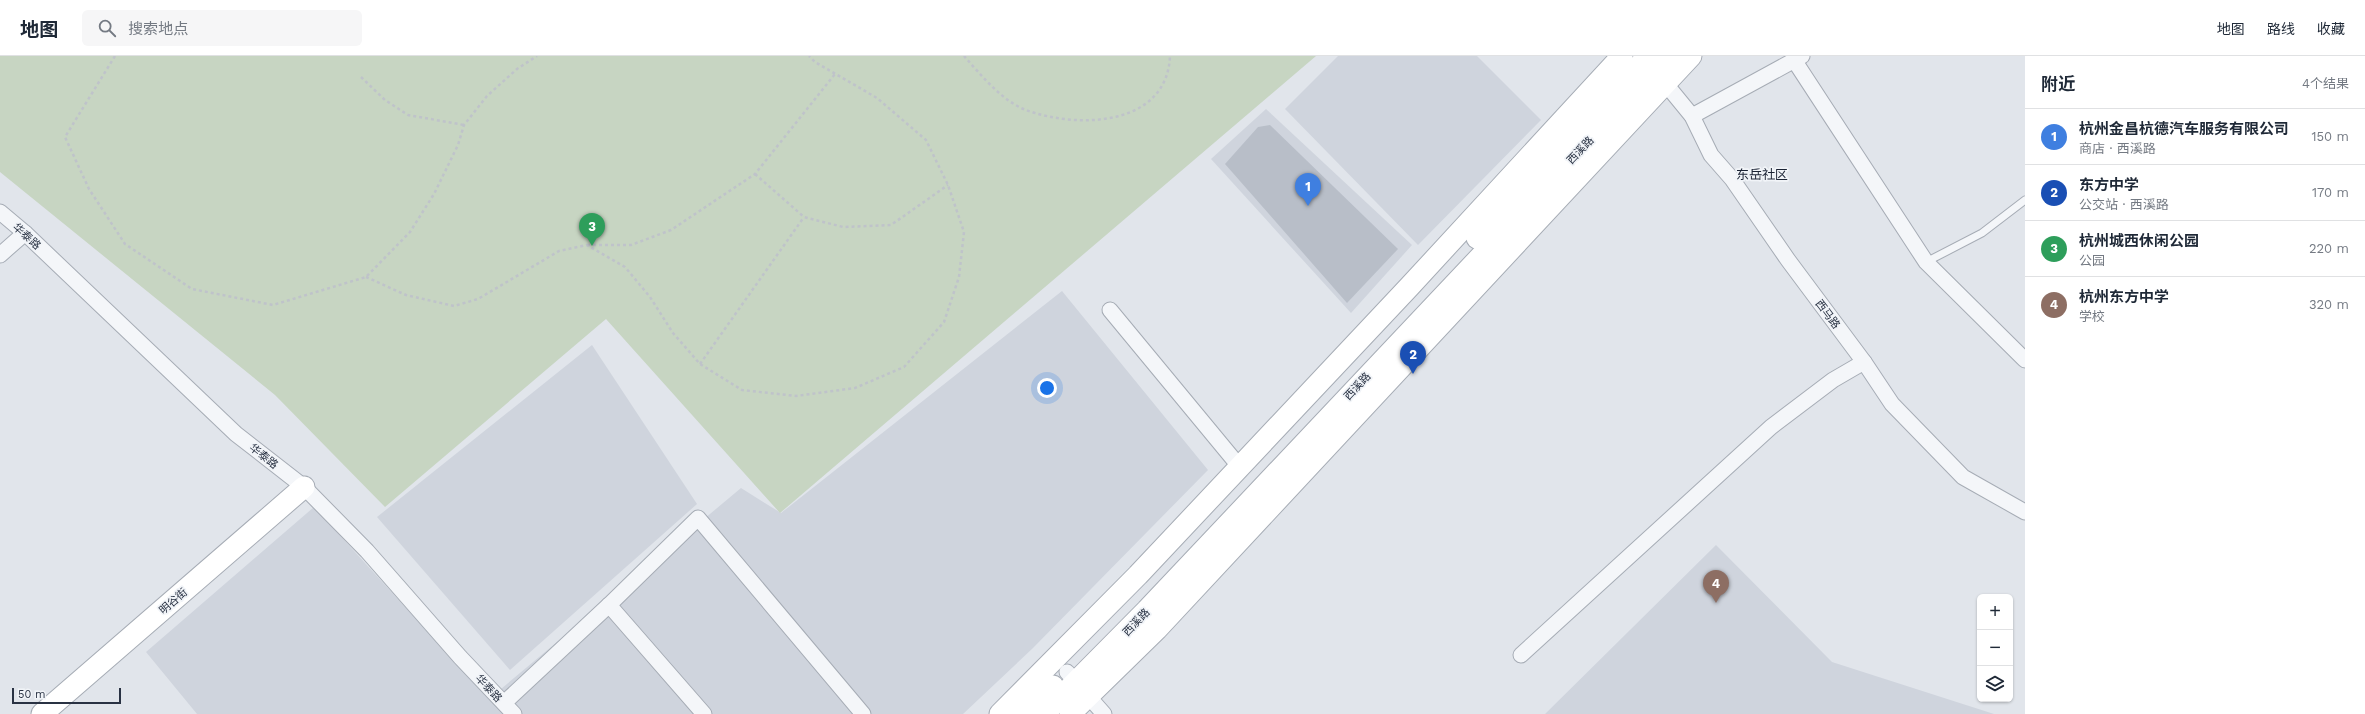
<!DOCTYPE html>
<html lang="zh">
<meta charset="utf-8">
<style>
:root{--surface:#fff;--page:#f6f6f7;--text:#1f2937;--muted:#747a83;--line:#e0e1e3;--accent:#111827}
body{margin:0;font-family:"Work Sans","Noto Sans SC",sans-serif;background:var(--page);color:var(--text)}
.controls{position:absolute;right:12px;bottom:12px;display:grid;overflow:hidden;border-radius:6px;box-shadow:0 1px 3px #0004}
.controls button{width:36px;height:36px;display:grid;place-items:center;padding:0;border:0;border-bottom:1px solid var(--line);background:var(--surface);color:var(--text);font:20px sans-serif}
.scale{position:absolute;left:12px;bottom:10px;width:109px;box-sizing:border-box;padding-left:4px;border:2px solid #293243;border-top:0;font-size:11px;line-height:14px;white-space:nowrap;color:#293243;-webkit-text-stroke:3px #f1f4f8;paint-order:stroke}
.you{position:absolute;left:1047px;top:332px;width:14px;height:14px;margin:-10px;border:3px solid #fff;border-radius:50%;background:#1a73e8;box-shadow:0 0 0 6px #1a73e833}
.badge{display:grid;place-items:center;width:26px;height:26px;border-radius:50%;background:var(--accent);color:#fff;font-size:13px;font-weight:700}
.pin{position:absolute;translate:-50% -33px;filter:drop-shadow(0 1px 2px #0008)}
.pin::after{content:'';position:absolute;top:21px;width:14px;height:12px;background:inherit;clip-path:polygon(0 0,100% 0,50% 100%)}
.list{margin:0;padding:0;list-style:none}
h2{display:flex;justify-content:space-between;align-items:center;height:52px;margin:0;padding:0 16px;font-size:17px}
h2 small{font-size:13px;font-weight:400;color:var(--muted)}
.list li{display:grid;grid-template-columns:26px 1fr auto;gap:12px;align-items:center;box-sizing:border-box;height:56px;padding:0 16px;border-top:1px solid var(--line)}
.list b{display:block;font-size:15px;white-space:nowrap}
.list p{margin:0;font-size:13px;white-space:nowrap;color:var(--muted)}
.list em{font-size:13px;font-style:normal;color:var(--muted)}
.icon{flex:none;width:22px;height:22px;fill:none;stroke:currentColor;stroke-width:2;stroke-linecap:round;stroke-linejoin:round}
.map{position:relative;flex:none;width:2025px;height:658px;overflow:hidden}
header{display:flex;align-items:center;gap:24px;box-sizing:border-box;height:56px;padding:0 20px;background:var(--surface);border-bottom:1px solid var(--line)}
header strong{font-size:19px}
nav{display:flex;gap:22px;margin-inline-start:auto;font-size:14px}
.search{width:280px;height:36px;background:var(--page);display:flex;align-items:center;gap:10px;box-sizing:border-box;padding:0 14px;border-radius:6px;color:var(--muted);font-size:15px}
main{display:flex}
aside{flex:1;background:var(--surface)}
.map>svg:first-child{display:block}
</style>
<header>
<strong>地图</strong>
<div class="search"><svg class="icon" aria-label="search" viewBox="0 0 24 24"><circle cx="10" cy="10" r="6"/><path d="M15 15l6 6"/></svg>搜索地点</div>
<nav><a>地图</a><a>路线</a><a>收藏</a></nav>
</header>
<main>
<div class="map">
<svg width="2025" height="658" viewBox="0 0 2025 658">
<rect width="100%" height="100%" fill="#e1e5eb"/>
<g fill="#cfd4dd">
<path d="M 1338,0 L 1477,0 L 1541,64 L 1418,189 L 1285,53 Z"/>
<path d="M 1266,53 L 1412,189 L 1351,257 L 1211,103 Z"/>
<path d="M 1062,235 L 1208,414 L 1033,592 L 963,658 L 197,658 L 146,596 L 314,451 L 489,643 L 741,432 L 781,457 Z"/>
<path d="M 592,289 L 697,448 L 510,614 L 377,461 Z"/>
<path d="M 1716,489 L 1832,606 L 1994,658 L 1545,658 Z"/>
</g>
<path fill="#c7d5c2" d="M 0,0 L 1316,0 L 780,457 L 606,263 L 385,451 L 275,339 L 0,116 Z"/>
<path fill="#b8bec8" d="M 1270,69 L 1398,193 L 1347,247 L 1225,108 L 1258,71 Z"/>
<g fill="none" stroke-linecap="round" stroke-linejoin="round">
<g stroke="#a6acb5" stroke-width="9">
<path id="lane" d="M 1926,206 L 1982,177 L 2025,144"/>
</g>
<g stroke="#a6acb5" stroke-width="17">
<g id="street">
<path d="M 1794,4 L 1926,206 L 2025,304"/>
<path d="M 1665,27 L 1692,60 L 1711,99 L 1732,123 L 1788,204 L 1864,306 L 1892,348 L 1963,421 L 2025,456"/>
<path d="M 1692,60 L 1802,0"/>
<path d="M 0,156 L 25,177 L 236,378 L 304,431 L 367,495 L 460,601 L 514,658"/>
<path d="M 0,199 L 25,177"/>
<path d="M 1110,254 L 1239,410"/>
<path d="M 609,549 L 704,658"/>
<path d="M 1521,599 L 1771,371 L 1833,324 L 1864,306"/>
<path d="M 1067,616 L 1104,658"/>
<path d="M 504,647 L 609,549 L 698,462 L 863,658"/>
</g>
</g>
<g stroke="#a6acb5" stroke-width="23">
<g id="secondary">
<path d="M 1477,182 L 1648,0"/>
<path d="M 42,658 L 304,431"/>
<path d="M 1000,658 L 1138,519 L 1409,231 L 1622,0"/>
<path d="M 1023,658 L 1053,630"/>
<path d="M 1044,658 L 1147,554 L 1670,0"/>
<path d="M 1070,658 L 1157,573 L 1691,0"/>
</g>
</g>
<g stroke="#bfc3ca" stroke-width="2.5" stroke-dasharray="3 3" stroke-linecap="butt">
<path d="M 115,0 L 65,81 L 89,133 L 125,188 L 192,233 L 273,249 L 366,221 L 410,176 L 434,138 L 458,89 L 464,69 L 487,40 L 517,13 L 537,0"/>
<path d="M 964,0 C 981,19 1002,45 1026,54 C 1077,73 1167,71 1170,0"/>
<path d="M 361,21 L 385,44 L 408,59 L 464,69"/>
<path d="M 755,118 L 804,161 L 843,171 L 891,169 L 948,129"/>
<path d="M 587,189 L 631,189 L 671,174 L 755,118 L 835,18"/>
<path d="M 366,221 L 406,239 L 454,250 L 478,243 L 559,195 L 587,189 L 625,211 L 650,241 L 673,277 L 700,308 L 742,334 L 796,340 L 855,332 L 904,311 L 944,266 L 959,221 L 964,176 L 948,129 L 926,84 L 877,42 L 815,6 L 809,0"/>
<path d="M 700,308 L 804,161"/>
</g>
<use href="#lane" stroke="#f4f6f9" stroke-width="7"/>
<use href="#street" stroke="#f4f6f9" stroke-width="15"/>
<use href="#secondary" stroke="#fff" stroke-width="21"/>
</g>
<g text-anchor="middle" stroke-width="3.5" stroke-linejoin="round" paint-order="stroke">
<g font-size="11" fill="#293243" stroke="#f1f4f8">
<text transform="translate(1580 94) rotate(-46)" y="4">西溪路</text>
<text transform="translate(27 180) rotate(42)" y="4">华泰路</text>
<text transform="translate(1828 258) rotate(53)" y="4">西马路</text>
<text transform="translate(1357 330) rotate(-47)" y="4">西溪路</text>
<text transform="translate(264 400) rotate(38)" y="4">华泰路</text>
<text transform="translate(173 545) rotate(-41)" y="4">明谷街</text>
<text transform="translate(1136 566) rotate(-46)" y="4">西溪路</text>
<text transform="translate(489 632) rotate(47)" y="4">华泰路</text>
</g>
<g font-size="13" fill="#1b2334" stroke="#f1f4f8">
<text x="1762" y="123">东岳社区</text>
</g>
</g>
</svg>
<div class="controls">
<button>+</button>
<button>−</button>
<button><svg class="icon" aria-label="layers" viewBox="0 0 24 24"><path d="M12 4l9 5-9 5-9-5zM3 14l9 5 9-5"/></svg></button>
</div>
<div class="scale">50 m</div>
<div class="you"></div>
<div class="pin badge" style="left:1308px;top:150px;background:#3f7fe0">1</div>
<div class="pin badge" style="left:1413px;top:318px;background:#1a4fb4">2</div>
<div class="pin badge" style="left:592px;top:190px;background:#2e9e5b">3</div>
<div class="pin badge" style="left:1716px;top:547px;background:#8d6e63">4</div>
</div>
<aside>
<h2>附近<small>4个结果</small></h2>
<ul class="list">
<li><span class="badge" style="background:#3f7fe0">1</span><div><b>杭州金昌杭德汽车服务有限公司</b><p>商店 · 西溪路</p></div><em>150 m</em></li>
<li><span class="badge" style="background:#1a4fb4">2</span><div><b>东方中学</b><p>公交站 · 西溪路</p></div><em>170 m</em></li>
<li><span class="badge" style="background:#2e9e5b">3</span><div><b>杭州城西休闲公园</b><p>公园</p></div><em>220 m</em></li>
<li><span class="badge" style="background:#8d6e63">4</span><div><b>杭州东方中学</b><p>学校</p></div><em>320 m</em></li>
</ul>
</aside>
</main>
